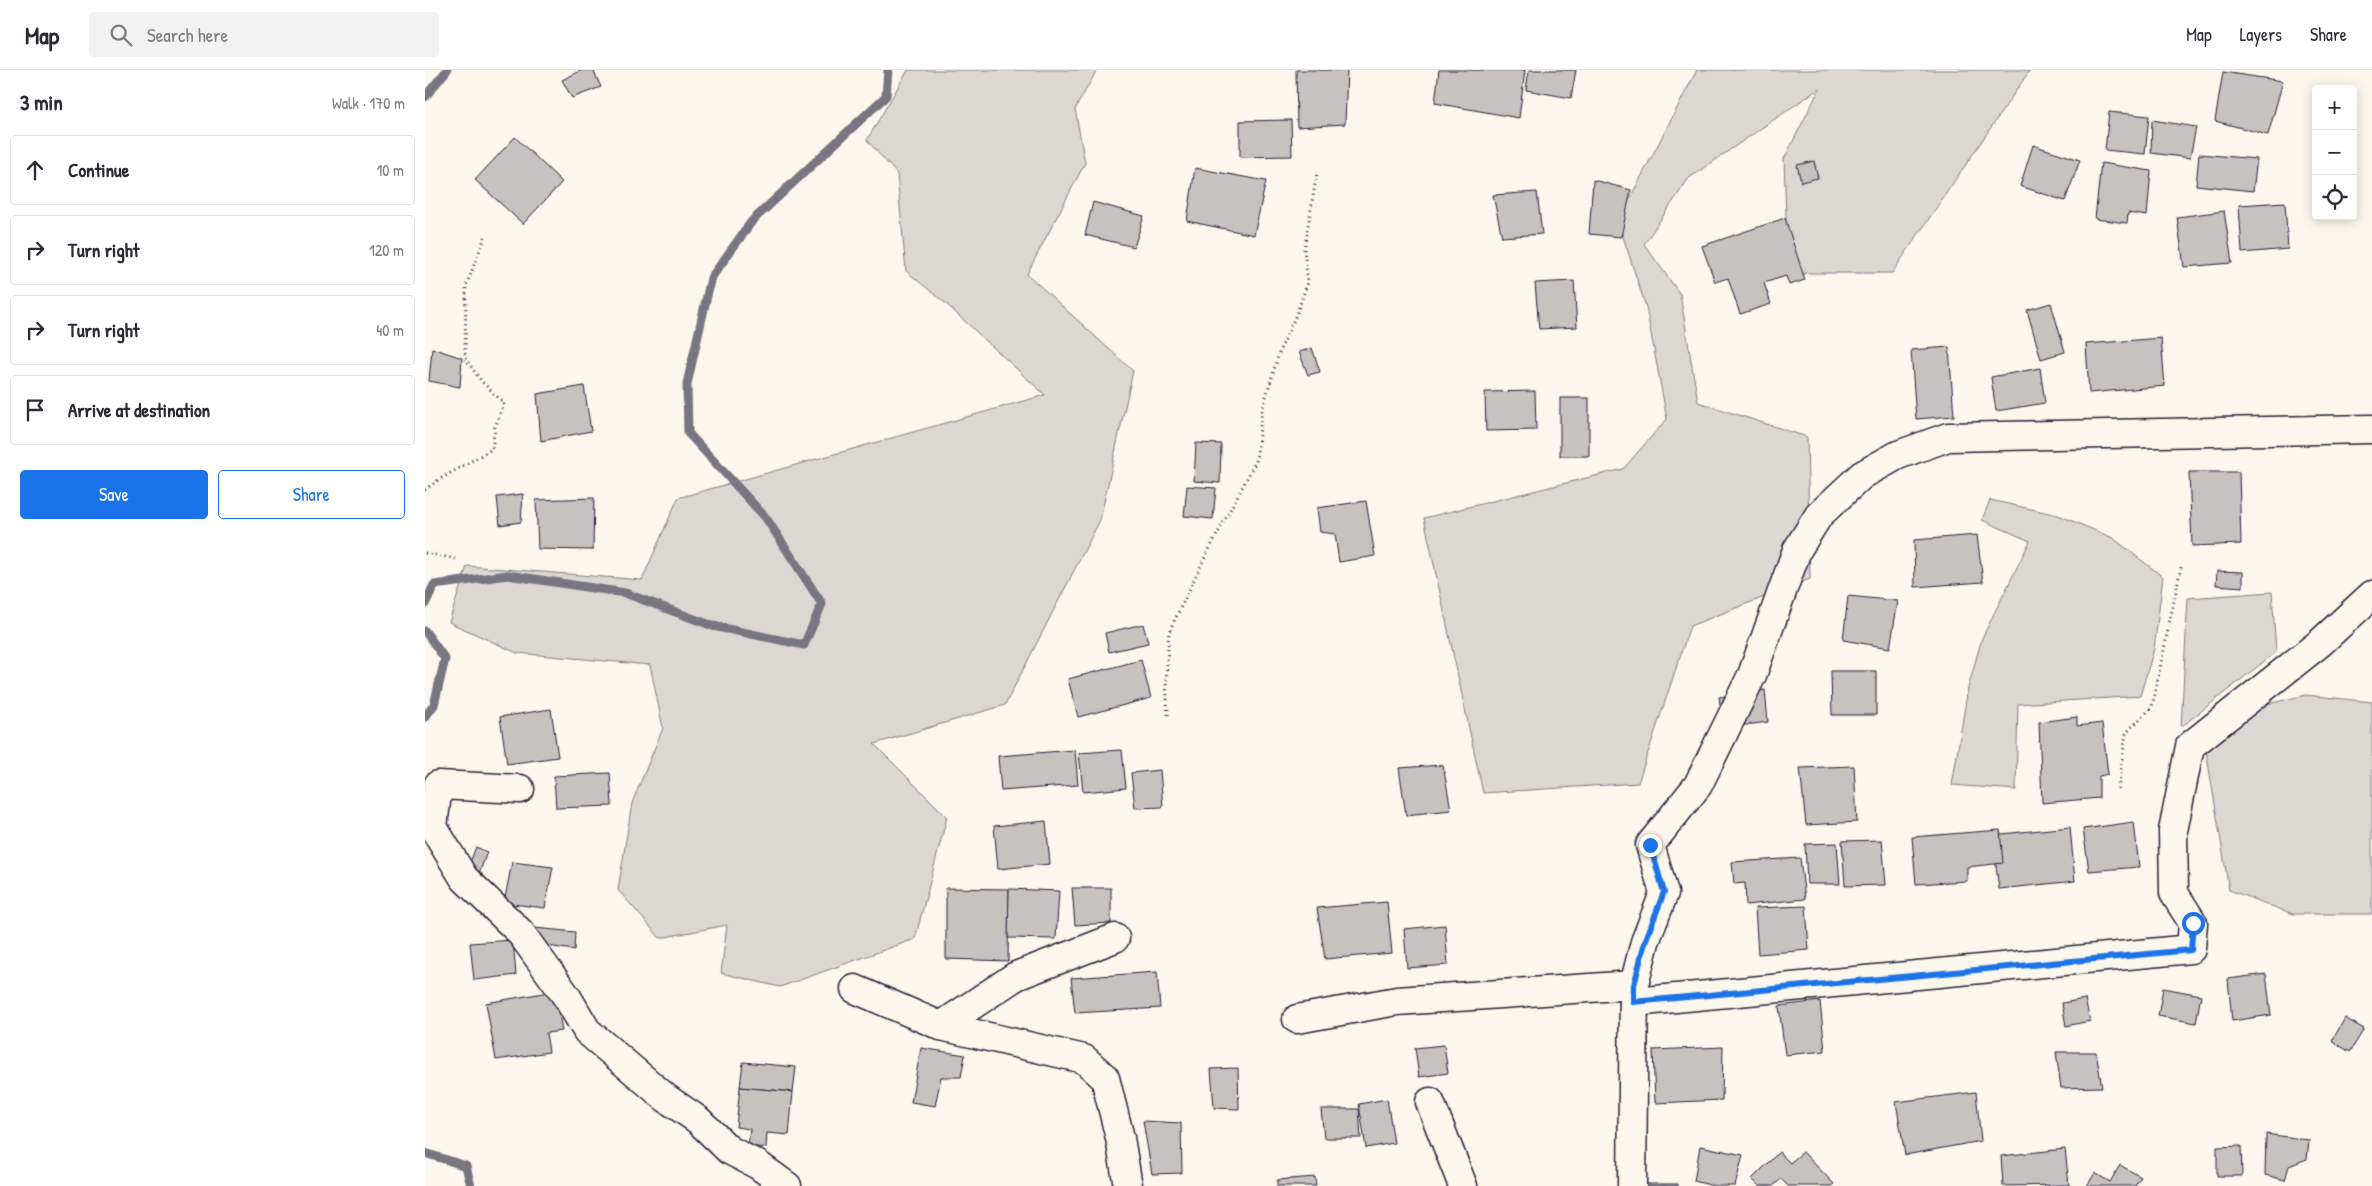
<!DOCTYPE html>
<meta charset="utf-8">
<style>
:root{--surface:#fff;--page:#f2f2f3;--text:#2b2b33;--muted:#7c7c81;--line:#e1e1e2;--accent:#1a73e8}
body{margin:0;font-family:"Patrick Hand",sans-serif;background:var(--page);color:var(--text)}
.controls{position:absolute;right:15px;top:15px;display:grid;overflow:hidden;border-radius:5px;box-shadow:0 2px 12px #0003}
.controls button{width:45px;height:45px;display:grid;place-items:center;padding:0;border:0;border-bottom:1px solid var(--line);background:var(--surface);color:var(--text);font:25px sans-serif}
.stop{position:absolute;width:15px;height:15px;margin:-11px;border:4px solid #1a73e8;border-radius:50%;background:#fff}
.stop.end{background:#1a73e8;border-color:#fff;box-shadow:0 1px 5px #0008}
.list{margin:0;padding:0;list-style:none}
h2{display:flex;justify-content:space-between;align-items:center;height:65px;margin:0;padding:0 20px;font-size:21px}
h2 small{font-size:16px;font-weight:400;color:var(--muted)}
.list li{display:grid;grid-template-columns:32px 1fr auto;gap:15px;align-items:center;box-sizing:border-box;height:70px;margin:0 10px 10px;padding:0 10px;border:1px solid var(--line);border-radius:5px}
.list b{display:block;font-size:19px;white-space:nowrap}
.list em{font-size:16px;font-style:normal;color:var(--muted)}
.actions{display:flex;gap:10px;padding:15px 20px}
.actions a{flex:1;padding:11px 0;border:1px solid var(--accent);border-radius:5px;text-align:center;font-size:18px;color:var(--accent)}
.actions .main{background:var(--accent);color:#fff}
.icon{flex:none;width:28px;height:28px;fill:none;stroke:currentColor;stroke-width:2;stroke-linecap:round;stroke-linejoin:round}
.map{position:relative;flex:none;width:1947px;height:1116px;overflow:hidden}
header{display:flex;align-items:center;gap:30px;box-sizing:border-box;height:70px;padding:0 25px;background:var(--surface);border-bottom:1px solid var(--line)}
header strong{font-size:24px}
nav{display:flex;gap:28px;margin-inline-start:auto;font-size:18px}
.search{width:350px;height:45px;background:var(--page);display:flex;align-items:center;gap:12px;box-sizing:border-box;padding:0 18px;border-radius:5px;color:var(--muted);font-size:19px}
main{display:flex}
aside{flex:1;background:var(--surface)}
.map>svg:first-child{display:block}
</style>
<header>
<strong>Map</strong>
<div class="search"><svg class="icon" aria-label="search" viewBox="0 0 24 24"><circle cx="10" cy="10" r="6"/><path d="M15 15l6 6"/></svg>Search here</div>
<nav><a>Map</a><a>Layers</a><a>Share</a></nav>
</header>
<main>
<aside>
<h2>3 min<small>Walk · 170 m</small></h2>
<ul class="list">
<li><svg class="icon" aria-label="ahead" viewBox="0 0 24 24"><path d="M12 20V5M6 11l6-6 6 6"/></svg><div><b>Continue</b></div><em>10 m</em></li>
<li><svg class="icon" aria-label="right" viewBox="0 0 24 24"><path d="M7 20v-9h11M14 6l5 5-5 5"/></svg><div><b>Turn right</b></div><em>120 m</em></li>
<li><svg class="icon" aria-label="right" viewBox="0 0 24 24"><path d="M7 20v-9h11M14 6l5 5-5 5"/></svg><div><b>Turn right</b></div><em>40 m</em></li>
<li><svg class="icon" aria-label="arrive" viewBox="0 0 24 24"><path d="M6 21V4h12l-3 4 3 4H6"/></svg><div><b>Arrive at destination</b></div></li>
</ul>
<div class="actions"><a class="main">Save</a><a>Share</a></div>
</aside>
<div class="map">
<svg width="1947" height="1116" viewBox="0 0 1947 1116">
<rect width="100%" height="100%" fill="#fbf7ec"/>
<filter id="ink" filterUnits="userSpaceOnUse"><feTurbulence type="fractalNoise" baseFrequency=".02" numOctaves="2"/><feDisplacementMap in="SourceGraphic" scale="10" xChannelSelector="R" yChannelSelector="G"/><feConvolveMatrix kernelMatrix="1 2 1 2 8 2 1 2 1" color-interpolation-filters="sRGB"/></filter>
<g filter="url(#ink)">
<g fill="#dbd8d3" stroke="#7e7d87">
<path d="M 483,0 L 672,0 L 650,39 L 660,93 L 602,204 L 708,301 L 675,450 L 580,635 L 449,674 L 522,747 L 490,869 L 355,917 L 296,903 L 302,855 L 235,868 L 193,820 L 207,733 L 238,658 L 225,595 L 92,583 L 24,552 L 42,496 L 217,510 L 253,428 L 620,325 L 519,232 L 481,201 L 472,104 L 442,70 Z"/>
<path d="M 1272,0 L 1605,0 L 1467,203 L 1363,203 L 1359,89 L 1395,18 L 1264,108 L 1219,174 L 1255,224 L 1273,332 L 1382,367 L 1385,509 L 1265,556 L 1213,713 L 1058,723 L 999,448 L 1198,399 L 1242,349 L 1221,237 L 1193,151 Z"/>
<path d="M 1565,430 L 1633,445 L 1688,468 L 1738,507 L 1729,579 L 1715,626 L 1593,634 L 1591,720 L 1527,715 L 1543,618 L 1557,568 L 1605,471 L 1557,450 Z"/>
<path d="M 1847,522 L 1851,582 L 1756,657 L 1763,528 Z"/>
<path d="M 1881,625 L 1947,632 L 1947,844 L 1868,844 L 1804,820 L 1781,680 L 1838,635 Z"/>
</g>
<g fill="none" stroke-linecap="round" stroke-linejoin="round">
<g stroke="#787681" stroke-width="9">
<path d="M 0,27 L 22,0"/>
<path d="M 0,534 L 9,515 L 83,505 L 200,523 L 288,556 L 379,575 L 397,534 L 341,448 L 263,363 L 262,314 L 286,208 L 327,151 L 461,26 L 463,0"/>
<path d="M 0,561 L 20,589 L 9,635 L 0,647"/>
<path d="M 0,1083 L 41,1096 L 46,1116"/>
</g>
</g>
<g fill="#c6c2c0" stroke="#22223b">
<path d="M 157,0 L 168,0 L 176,17 L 147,28 L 137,10 Z"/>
<path d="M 871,0 L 922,0 L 920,54 L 872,57 Z"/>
<path d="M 1014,0 L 1100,0 L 1094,48 L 1010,33 Z"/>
<path d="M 1104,0 L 1151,0 L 1146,28 L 1101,20 Z"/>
<path d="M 1798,2 L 1858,11 L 1843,65 L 1790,51 Z"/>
<path d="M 1684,42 L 1724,46 L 1720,84 L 1680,80 Z"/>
<path d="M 866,50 L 867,86 L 815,87 L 815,51 Z"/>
<path d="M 1727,50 L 1771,57 L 1765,88 L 1726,83 Z"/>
<path d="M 90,67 L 137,112 L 98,154 L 50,110 Z"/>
<path d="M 1608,75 L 1655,90 L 1640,131 L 1595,116 Z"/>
<path d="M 1774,84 L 1832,89 L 1828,121 L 1771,115 Z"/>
<path d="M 1389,91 L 1393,108 L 1376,112 L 1372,95 Z"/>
<path d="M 1676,93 L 1726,101 L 1722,146 L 1703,143 L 1702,153 L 1670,149 Z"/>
<path d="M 770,98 L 841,111 L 829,165 L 762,151 Z"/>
<path d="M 1168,110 L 1206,120 L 1196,167 L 1164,164 Z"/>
<path d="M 1112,122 L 1117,164 L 1077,167 L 1068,125 Z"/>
<path d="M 668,132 L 719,146 L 709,177 L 660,165 Z"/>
<path d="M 1860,132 L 1863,179 L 1817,183 L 1814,135 Z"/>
<path d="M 1799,141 L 1807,193 L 1759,197 L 1752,147 Z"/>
<path d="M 1360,148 L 1380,210 L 1364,215 L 1361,206 L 1339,213 L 1346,234 L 1315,244 L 1303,208 L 1290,212 L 1277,176 Z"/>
<path d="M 1149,211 L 1152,257 L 1114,259 L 1110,213 Z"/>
<path d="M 1626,233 L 1640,282 L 1616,289 L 1602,240 Z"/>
<path d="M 1736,268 L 1740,316 L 1664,323 L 1661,274 Z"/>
<path d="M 1524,277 L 1529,346 L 1491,349 L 1486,280 Z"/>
<path d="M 7,278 L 37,288 L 35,317 L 4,311 Z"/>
<path d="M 887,278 L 895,302 L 883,305 L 874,282 Z"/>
<path d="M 1615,298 L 1620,333 L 1571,341 L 1566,307 Z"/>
<path d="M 159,316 L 166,361 L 116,371 L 112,324 Z"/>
<path d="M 1110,321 L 1111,360 L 1061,361 L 1060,322 Z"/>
<rect x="1135" y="328" width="29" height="58"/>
<path d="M 771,373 L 796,374 L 795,413 L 769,411 Z"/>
<path d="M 1764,402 L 1814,402 L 1816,474 L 1767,476 Z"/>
<path d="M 762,416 L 791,418 L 788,449 L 759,446 Z"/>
<path d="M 98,424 L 96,452 L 75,455 L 72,427 Z"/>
<path d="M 169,428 L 168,480 L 113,479 L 111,430 Z"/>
<path d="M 941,431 L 950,486 L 914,492 L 910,464 L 895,462 L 892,438 Z"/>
<path d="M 1552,465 L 1558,512 L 1490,517 L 1489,470 Z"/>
<path d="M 1792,501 L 1818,502 L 1818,517 L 1791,515 Z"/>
<path d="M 1423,526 L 1473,531 L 1465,578 L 1418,570 Z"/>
<path d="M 718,554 L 723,573 L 684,582 L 680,563 Z"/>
<path d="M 716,590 L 726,628 L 653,647 L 643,609 Z"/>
<path d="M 1406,601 L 1451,601 L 1451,645 L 1407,645 Z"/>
<path d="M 1340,620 L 1343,652 L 1299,658 L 1294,627 Z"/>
<path d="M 126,639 L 133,687 L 82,694 L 75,647 Z"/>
<path d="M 1652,647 L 1652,656 L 1677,653 L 1683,704 L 1674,706 L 1674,728 L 1617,733 L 1614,652 Z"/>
<path d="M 650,680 L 653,715 L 576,721 L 573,686 Z"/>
<path d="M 697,680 L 701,718 L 658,722 L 654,683 Z"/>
<path d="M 1018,695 L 1026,740 L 981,745 L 974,698 Z"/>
<path d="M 1429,696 L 1432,752 L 1381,755 L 1375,698 Z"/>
<path d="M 735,700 L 738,737 L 710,738 L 706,703 Z"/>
<path d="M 185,703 L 187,736 L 131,738 L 129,706 Z"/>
<path d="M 621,751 L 625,794 L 573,799 L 569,756 Z"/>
<path d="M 1709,752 L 1714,797 L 1664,801 L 1658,759 Z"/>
<path d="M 1645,757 L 1650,811 L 1574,819 L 1567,765 Z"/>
<path d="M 1575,760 L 1578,793 L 1542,797 L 1542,811 L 1491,814 L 1487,767 Z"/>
<path d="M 1457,770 L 1461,815 L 1420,816 L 1417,771 Z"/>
<path d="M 1412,773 L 1415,814 L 1382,814 L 1380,774 Z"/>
<path d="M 51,777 L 62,782 L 53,807 L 41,802 Z"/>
<path d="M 1375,788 L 1380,829 L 1321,835 L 1320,813 L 1309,814 L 1307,792 Z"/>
<path d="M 87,792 L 128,797 L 120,838 L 79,833 Z"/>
<path d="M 521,818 L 584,819 L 583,891 L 521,889 Z"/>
<path d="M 647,818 L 686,818 L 686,853 L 650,855 Z"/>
<path d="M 584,819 L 634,821 L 631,869 L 583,868 Z"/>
<path d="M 962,832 L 967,883 L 900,889 L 892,838 Z"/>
<path d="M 1381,836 L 1384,880 L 1333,884 L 1330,838 Z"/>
<path d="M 1020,855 L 1023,895 L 982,898 L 979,859 Z"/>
<path d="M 110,858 L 150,862 L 149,880 L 108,874 Z"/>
<path d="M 88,870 L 91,905 L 49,910 L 45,873 Z"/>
<path d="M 732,902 L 735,938 L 650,943 L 646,908 Z"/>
<path d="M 1841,904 L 1846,945 L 1807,951 L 1803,909 Z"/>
<path d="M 1738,918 L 1776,925 L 1771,953 L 1733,946 Z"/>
<path d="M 130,921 L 137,961 L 121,963 L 124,982 L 71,990 L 61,933 Z"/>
<path d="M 1660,929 L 1665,951 L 1641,956 L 1637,933 Z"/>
<path d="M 1395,931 L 1400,981 L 1360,985 L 1354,936 Z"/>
<path d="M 1920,948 L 1939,959 L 1925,982 L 1907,971 Z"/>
<path d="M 1019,975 L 1023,1003 L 994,1007 L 990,978 Z"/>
<path d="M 1298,977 L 1297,1030 L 1230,1033 L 1228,980 Z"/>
<path d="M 496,978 L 540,985 L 536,1007 L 516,1007 L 510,1036 L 486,1032 Z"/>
<path d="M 1631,982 L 1671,982 L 1677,1017 L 1636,1018 Z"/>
<path d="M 318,992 L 371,997 L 368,1022 L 315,1017 Z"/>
<path d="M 813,998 L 814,1039 L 789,1038 L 786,999 Z"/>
<path d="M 315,1017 L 368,1022 L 364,1065 L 342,1063 L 341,1078 L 323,1076 L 325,1059 L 311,1057 Z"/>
<path d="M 1551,1022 L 1556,1071 L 1480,1085 L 1471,1032 Z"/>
<path d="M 962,1029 L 969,1073 L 941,1078 L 934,1034 Z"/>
<path d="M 896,1039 L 934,1039 L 936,1068 L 899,1068 Z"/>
<path d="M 718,1051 L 756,1053 L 757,1103 L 727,1104 Z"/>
<path d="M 1841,1064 L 1884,1070 L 1882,1089 L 1864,1096 L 1860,1110 L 1840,1105 Z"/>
<path d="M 1275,1076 L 1318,1085 L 1310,1116 L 1289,1116 L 1269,1111 Z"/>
<path d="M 1816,1076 L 1817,1106 L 1792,1106 L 1792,1077 Z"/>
<path d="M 1640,1079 L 1644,1115 L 1578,1116 L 1576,1086 Z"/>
<path d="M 1354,1082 L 1365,1093 L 1378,1082 L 1409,1114 L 1406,1116 L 1363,1116 L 1356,1109 L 1348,1116 L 1334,1116 L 1327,1109 Z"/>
<path d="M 1695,1095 L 1716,1107 L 1710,1116 L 1662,1116 L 1670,1103 L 1685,1112 Z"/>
<path d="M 890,1107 L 891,1116 L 852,1116 L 852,1110 Z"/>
<path d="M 1219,1114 L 1253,1114 L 1253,1116 L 1220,1116 Z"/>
</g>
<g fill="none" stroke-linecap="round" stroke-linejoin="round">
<g stroke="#22223b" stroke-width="31">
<g id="street">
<path d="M 95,719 L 13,715 L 8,757 L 39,808 L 95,862 L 142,927 L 162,961 L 241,1028 L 273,1050 L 304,1080 L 333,1095 L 362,1116"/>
<path d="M 430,919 L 516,956 L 659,989 L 680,1008 L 695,1068 L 703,1116"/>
<path d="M 1209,932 L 1766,879 L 1768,853 L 1749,823 L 1748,761 L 1765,676 L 1895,573 L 1947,525"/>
<path d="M 872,949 L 972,931 L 1209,915"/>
<path d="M 516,956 L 591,906 L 690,868"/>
<path d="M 1005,1032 L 1038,1116"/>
<path d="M 1207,1116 L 1209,915 L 1220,872 L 1239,823 L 1225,775 L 1273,715 L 1327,605 L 1372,480 L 1394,445 L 1437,405 L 1473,385 L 1523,367 L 1947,359"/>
</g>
</g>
<g stroke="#22223b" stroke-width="3" stroke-dasharray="1 4" stroke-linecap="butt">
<path d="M 0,420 L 10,412 L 67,379 L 70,357 L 79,333 L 57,312 L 40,288 L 41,216 L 60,167"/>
<path d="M 0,483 L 31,489"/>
<path d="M 743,645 L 741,612 L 744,562 L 778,491 L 831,391 L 837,340 L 855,280 L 871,245 L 883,212 L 879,180 L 892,103"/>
<path d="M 1693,719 L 1701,663 L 1727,637 L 1756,497"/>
</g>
<use href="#street" stroke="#fbf7ec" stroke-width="28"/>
</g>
</g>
<g fill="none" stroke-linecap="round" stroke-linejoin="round" filter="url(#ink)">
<path stroke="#1a73e8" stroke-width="6" d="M 1225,775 L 1239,822 L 1220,872 L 1209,915 L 1208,932 L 1766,880 L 1768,853"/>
</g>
</svg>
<div class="controls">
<button>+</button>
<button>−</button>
<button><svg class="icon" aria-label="locate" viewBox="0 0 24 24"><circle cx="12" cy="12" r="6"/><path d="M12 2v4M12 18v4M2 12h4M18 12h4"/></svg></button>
</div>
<div class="stop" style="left:1768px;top:853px"></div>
<div class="stop end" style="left:1225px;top:775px"></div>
</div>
</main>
